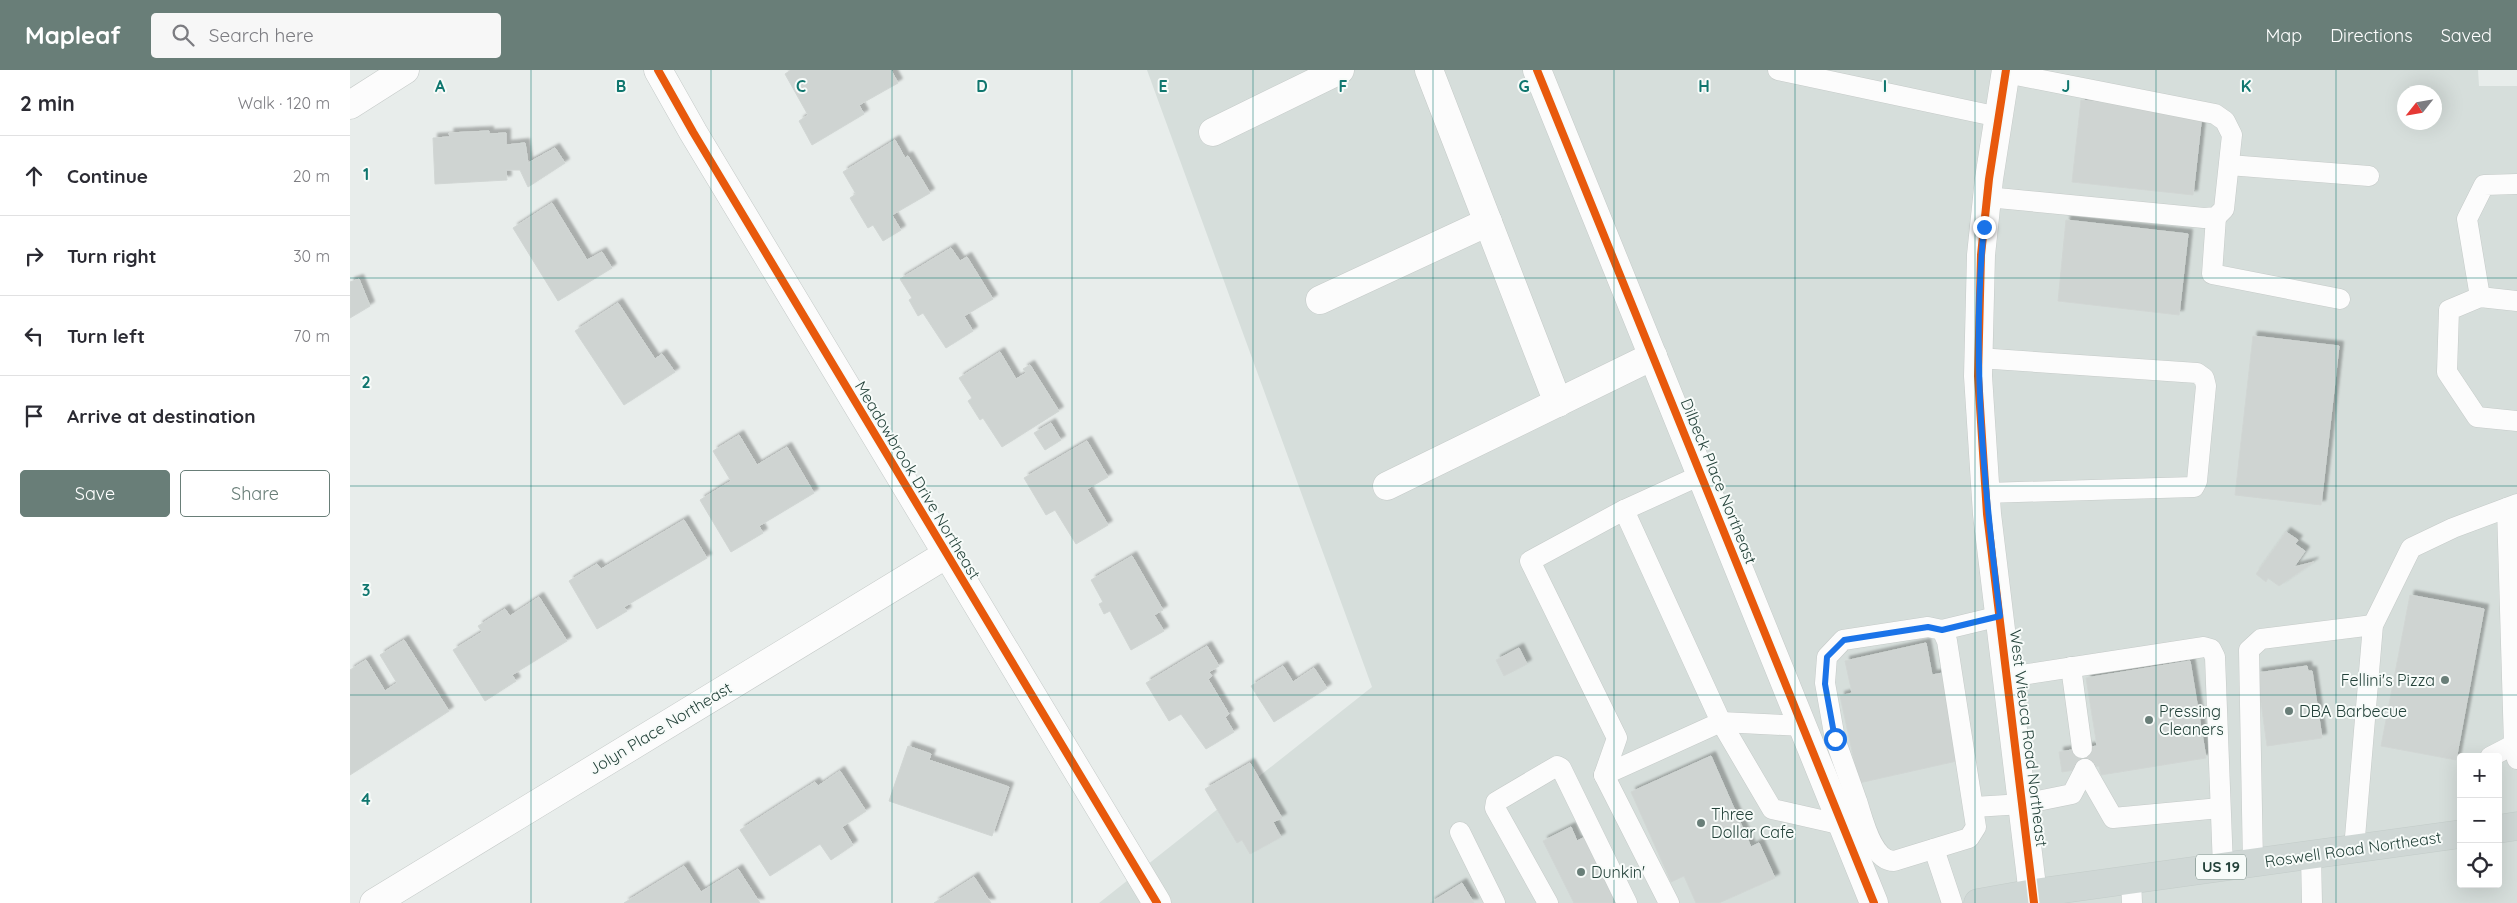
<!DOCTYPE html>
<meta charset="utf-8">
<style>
:root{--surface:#fff;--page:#f7f7f7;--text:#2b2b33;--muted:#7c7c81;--line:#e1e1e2;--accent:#697e78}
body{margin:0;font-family:Quicksand,sans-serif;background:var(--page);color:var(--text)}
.controls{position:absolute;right:15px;bottom:15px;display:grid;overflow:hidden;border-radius:5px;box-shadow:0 5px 20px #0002}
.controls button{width:45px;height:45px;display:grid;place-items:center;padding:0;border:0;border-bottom:1px solid var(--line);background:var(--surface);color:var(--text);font:25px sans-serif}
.compass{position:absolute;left:2047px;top:15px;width:45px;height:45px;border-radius:50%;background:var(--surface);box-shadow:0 5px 20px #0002;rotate:239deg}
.stop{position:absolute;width:15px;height:15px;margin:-11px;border:4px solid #1a73e8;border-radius:50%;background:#fff}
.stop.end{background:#1a73e8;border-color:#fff;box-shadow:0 1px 5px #0008}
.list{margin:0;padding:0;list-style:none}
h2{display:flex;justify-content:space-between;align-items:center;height:65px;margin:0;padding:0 20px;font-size:21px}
h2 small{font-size:16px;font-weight:400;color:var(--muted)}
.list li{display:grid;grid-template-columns:32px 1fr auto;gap:15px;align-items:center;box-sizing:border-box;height:80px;padding:0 20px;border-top:1px solid var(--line)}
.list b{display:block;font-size:19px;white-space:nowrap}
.list em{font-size:16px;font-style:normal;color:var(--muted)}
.actions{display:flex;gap:10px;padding:15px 20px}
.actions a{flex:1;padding:11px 0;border:1px solid var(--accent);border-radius:5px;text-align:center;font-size:18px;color:var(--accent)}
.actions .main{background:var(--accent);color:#fff}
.icon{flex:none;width:28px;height:28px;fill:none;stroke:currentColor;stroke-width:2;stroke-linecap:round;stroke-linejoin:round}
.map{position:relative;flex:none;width:2167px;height:833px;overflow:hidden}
header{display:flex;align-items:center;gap:30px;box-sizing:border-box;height:70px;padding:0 25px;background:var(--accent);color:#fff}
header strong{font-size:24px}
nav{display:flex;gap:28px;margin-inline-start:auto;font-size:18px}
.search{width:350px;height:45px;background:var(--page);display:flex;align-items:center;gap:12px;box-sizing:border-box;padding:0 18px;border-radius:5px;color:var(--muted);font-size:19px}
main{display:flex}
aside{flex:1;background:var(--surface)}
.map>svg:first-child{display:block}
</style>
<header>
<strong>Mapleaf</strong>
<div class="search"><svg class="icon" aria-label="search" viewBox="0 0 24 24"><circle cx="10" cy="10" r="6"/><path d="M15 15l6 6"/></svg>Search here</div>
<nav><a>Map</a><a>Directions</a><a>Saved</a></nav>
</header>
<main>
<aside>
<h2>2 min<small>Walk · 120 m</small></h2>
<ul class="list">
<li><svg class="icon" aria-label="ahead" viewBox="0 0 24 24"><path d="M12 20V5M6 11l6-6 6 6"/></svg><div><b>Continue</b></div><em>20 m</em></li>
<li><svg class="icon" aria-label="right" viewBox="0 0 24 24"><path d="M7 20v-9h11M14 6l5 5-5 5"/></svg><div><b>Turn right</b></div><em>30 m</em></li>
<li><svg class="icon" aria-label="left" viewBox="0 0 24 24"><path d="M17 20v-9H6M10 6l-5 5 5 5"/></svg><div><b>Turn left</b></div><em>70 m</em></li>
<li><svg class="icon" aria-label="arrive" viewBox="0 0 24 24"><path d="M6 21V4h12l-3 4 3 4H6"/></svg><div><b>Arrive at destination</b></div></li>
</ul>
<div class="actions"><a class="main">Save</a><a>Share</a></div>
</aside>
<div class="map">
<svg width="2167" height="833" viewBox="0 0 2167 833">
<defs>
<filter id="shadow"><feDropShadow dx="4.5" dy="-4.5" stdDeviation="1" flood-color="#0004"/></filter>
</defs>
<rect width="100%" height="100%" fill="#e8edeb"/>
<path fill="#d6dedb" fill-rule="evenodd" d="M 797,0 L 2128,0 L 2129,16 L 2167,16 L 2167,833 L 749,833 L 1022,617 ZM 2054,22 L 2084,22 L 2084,52 L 2054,52 ZM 2111,687 L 2148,687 L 2148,814 L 2111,814 Z"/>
<g fill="#cfd4d2" stroke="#d1d6d4" filter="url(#shadow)">
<path d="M 441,0 L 541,0 L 548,13 L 509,35 L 514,44 L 462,75 L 449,51 L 458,45 L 435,4 Z"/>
<path d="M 1731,30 L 1852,44 L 1843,125 L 1722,112 Z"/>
<path d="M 139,61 L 139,64 L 156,63 L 156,75 L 175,73 L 178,93 L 205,78 L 215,93 L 178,117 L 170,100 L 156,100 L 157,110 L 85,114 L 83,68 L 100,67 L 99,63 Z"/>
<path d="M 545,70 L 555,88 L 558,86 L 580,123 L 542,145 L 551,160 L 533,171 L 523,155 L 518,158 L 500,128 L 506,124 L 493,102 Z"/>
<path d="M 202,133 L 237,190 L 252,182 L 262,198 L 208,231 L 163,158 Z"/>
<path d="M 1716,150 L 1838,164 L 1829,245 L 1708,231 Z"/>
<path d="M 601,178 L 610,191 L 617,187 L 643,229 L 614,246 L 623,261 L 596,278 L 573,243 L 568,246 L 559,230 L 562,228 L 550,209 Z"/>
<path d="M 9,209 L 20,236 L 0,248 L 0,212 Z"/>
<path d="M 268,233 L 305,289 L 312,284 L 325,302 L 274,335 L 225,261 Z"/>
<path d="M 1903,266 L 1989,276 L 1971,435 L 1885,425 Z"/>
<path d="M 650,282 L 666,309 L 676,303 L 673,299 L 680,295 L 709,341 L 652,377 L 633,348 L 630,350 L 618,331 L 622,328 L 609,308 Z"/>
<path d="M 701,353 L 711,370 L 695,380 L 684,363 Z"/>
<path d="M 389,365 L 407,395 L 437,377 L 464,423 L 409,456 L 413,463 L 381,482 L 350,430 L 381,411 L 363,381 Z"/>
<path d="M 737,371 L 758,407 L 737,419 L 758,455 L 726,474 L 705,440 L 696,445 L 674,408 Z"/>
<path d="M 334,450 L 357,488 L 274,537 L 277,541 L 247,559 L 219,511 L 247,494 L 251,499 Z"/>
<path d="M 1936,462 L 1948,470 L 1945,474 L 1955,481 L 1944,497 L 1964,492 L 1929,516 L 1918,508 L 1916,512 L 1906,504 Z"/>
<path d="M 782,486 L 813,540 L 804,545 L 814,561 L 781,580 L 760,541 L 754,544 L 749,534 L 753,532 L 741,510 Z"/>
<path d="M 2060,525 L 2134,539 L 2106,690 L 2031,676 Z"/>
<path d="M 189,527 L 217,571 L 162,605 L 166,611 L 135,631 L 103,580 L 132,562 L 128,556 L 155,539 L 160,546 Z"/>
<path d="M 54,570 L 99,641 L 0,705 L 0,600 L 16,590 L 35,621 L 47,613 L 30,585 Z"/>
<path d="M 1576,573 L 1582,605 L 1593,603 L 1607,691 L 1509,713 L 1490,626 L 1502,623 L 1495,591 Z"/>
<path d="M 857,576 L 869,596 L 859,602 L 862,606 L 858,609 L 879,644 L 875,647 L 884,662 L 856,679 L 831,644 L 819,651 L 796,613 Z"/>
<path d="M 1169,578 L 1177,594 L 1154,606 L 1146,590 Z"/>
<path d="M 1840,591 L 1856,688 L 1751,705 L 1749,696 L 1712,702 L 1709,682 L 1747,676 L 1736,608 Z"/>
<path d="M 933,596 L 943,612 L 964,598 L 977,618 L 924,652 L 901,616 Z"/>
<path d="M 1957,596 L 1958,601 L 1962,601 L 1972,668 L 1917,676 L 1907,603 Z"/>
<path d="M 558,676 L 581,684 L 579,690 L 659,717 L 642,766 L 539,731 Z"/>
<path d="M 1361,686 L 1401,777 L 1409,773 L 1425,808 L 1369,833 L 1346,833 L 1334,806 L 1321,812 L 1281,722 Z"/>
<path d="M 900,693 L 932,748 L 923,752 L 931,767 L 900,784 L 892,770 L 887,773 L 855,719 Z"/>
<path d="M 490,701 L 516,741 L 492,757 L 503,775 L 481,790 L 470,774 L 420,806 L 390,760 L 465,712 L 468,716 Z"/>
<path d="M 1221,757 L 1227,771 L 1235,767 L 1268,833 L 1224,833 L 1193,771 Z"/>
<path d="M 334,796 L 351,822 L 388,799 L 410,833 L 274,833 Z"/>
<path d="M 624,807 L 641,833 L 584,833 Z"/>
<path d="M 1112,813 L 1124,833 L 1080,833 Z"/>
</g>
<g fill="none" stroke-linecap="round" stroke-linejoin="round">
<g stroke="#c5cac8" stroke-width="21">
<g id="service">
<path d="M 1428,0 L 1649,47"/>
<path d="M 1879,95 L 2019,106"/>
<path d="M 1637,127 L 1854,148 L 1866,147 L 1874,139 L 1882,65 L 1875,51 L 1865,44 L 1656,3"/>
<path d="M 1866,147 L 1862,204 L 1990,229"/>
<path d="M 2130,227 L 2117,149 L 2134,115 L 2167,114"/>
<path d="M 2167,231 L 2130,227 L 2099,240 L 2097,302 L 2127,347 L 2167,351"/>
<path d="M 1628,288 L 1847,303 L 1854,308 L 1856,316 L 1847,411 L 1844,417 L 1636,423"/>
<path d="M 2157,438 L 2164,675 L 2167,689"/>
<path d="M 1274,440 L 1351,405"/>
<path d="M 1592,560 L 1650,546"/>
<path d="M 1721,597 L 1732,678"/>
<path d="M 1658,607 L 1854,577 L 1861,579 L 1865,587 L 1873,797"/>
<path d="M 2140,687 L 2167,673"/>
<path d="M 1735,699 L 1763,748 L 1870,738"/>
<path d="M 1254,705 L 1371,652 L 1453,656"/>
<path d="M 1624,737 L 1673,734 L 1722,724 L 1735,699"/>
<path d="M 1486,739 L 1507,731 C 1513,749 1522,791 1544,791 L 1619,768 L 1626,757 L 1597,571 L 1592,560 L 1578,557 L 1493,570 L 1477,587 L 1475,613 L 1485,669 L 1507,731"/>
<path d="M 1110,762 L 1145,833"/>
<path d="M 1584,779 L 1602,833"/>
<path d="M 2004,779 L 2023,555 L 2061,478 L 2103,458 L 2167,434"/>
<path d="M 1961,785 L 1962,833"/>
<path d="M 1903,793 L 1899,580 L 1911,569 L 2023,555"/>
<path d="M 1781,810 L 1782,833"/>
<path d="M 1198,833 L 1145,738 L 1146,732 L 1151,729 L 1207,696 L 1211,698 L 1277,833"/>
<path d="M 1319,833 L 1254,705 L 1267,668 L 1180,491 L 1274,440 L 1371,652 L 1422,739 L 1493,755"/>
</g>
</g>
<g stroke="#c5cac8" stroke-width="29">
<g id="minor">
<path d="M 308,0 L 343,62 L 807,833"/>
<path d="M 1079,0 L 1208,333"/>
<path d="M 1187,0 L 1524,833"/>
<path d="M 0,35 L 55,0"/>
<path d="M 863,62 L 990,0"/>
<path d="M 970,230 L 1138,152"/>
<path d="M 1037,416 L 1303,286"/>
<path d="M 24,833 L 597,484"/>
</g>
</g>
<g stroke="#c5cac8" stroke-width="29">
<path id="tertiary" d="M 1656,0 L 1639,109 L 1631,185 L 1628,306 L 1637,444 L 1684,833"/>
</g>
<g stroke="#c3ccc9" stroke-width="29">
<g id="primary">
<path d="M 2148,759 L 2167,756"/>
<path d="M 1628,833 L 1684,823 L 2111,764"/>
</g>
</g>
<use href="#service" stroke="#fcfcfc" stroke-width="20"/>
<use href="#minor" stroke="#fcfcfc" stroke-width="28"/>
<use href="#tertiary" stroke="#fcfcfc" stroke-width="28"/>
<use href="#primary" stroke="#cfd7d5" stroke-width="28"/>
<g stroke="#f7fbf9" stroke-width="11">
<g id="cycleway">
<path d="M 308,0 L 343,62 L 807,833"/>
<path d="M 1187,0 L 1524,833"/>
<path d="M 1656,0 L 1639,109 L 1631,185 L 1628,306 L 1637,444 L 1684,833"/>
</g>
</g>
<use href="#cycleway" stroke="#e8590c" stroke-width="8"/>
</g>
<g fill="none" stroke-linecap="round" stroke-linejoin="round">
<path stroke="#1a73e8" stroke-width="6" d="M 1485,669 L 1475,614 L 1477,587 L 1494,570 L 1578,557 L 1592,560 L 1650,546 C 1634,417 1621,287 1634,157"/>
</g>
<path fill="none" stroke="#0f766e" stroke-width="1" stroke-opacity="0.55" d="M 181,0 L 181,833M 361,0 L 361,833M 542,0 L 542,833M 722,0 L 722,833M 903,0 L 903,833M 1083,0 L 1083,833M 1264,0 L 1264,833M 1445,0 L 1445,833M 1625,0 L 1625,833M 1806,0 L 1806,833M 1986,0 L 1986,833M 0,208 L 2167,208M 0,416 L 2167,416M 0,625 L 2167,625"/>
<g fill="#697e78" stroke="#f7fbf9" stroke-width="2">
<circle cx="2095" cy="610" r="5"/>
<circle cx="1939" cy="641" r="5"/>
<circle cx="1799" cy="650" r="5"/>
<circle cx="1351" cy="753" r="5"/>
<circle cx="1231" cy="802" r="5"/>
</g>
<g text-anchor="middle" stroke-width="4" stroke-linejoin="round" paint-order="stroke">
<rect fill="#f7fbf9" stroke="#637a73" stroke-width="1" x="1846" y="784.5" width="50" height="25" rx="4"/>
<g font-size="15" font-weight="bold" fill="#24423a">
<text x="1871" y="802">US 19</text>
</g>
<g font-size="16" fill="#24423a" stroke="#f7fbf9">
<text transform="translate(568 410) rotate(59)" y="6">Meadowbrook Drive Northeast</text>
<text transform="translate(1369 411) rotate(68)" y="6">Dilbeck Place Northeast</text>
<text transform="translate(310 658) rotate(-31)" y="6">Jolyn Place Northeast</text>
<text transform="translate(1679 668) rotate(83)" y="6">West Wieuca Road Northeast</text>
<text transform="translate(2003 779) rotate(-8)" y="6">Roswell Road Northeast</text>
</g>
<g font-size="16" fill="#24423a" stroke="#f7fbf9" text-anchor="start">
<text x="2085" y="616" text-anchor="end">Fellini's Pizza</text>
<text x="1809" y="647">Pressing<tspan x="1809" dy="18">Cleaners</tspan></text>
<text x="1949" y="647">DBA Barbecue</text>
<text x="1361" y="750">Three<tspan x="1361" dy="18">Dollar Cafe</tspan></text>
<text x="1241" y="808">Dunkin'</text>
</g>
</g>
<g font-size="16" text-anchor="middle" font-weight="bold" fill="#0f766e" stroke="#f7fbf9" stroke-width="4" stroke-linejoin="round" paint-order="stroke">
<text x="90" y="22">A</text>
<text x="271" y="22">B</text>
<text x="451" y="22">C</text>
<text x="632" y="22">D</text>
<text x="813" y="22">E</text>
<text x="993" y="22">F</text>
<text x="1174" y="22">G</text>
<text x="1354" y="22">H</text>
<text x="1535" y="22">I</text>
<text x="1716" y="22">J</text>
<text x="1896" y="22">K</text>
<text x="16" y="110">1</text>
<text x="16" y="318">2</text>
<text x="16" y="526">3</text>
<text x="16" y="735">4</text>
</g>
</svg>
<div class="controls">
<button>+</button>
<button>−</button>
<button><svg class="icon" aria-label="locate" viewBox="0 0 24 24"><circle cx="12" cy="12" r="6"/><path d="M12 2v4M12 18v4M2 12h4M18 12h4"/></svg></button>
</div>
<svg class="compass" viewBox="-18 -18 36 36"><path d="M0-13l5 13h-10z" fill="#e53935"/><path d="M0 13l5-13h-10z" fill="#7c7c81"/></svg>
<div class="stop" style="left:1485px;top:669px"></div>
<div class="stop end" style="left:1634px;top:157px"></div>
</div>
</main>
